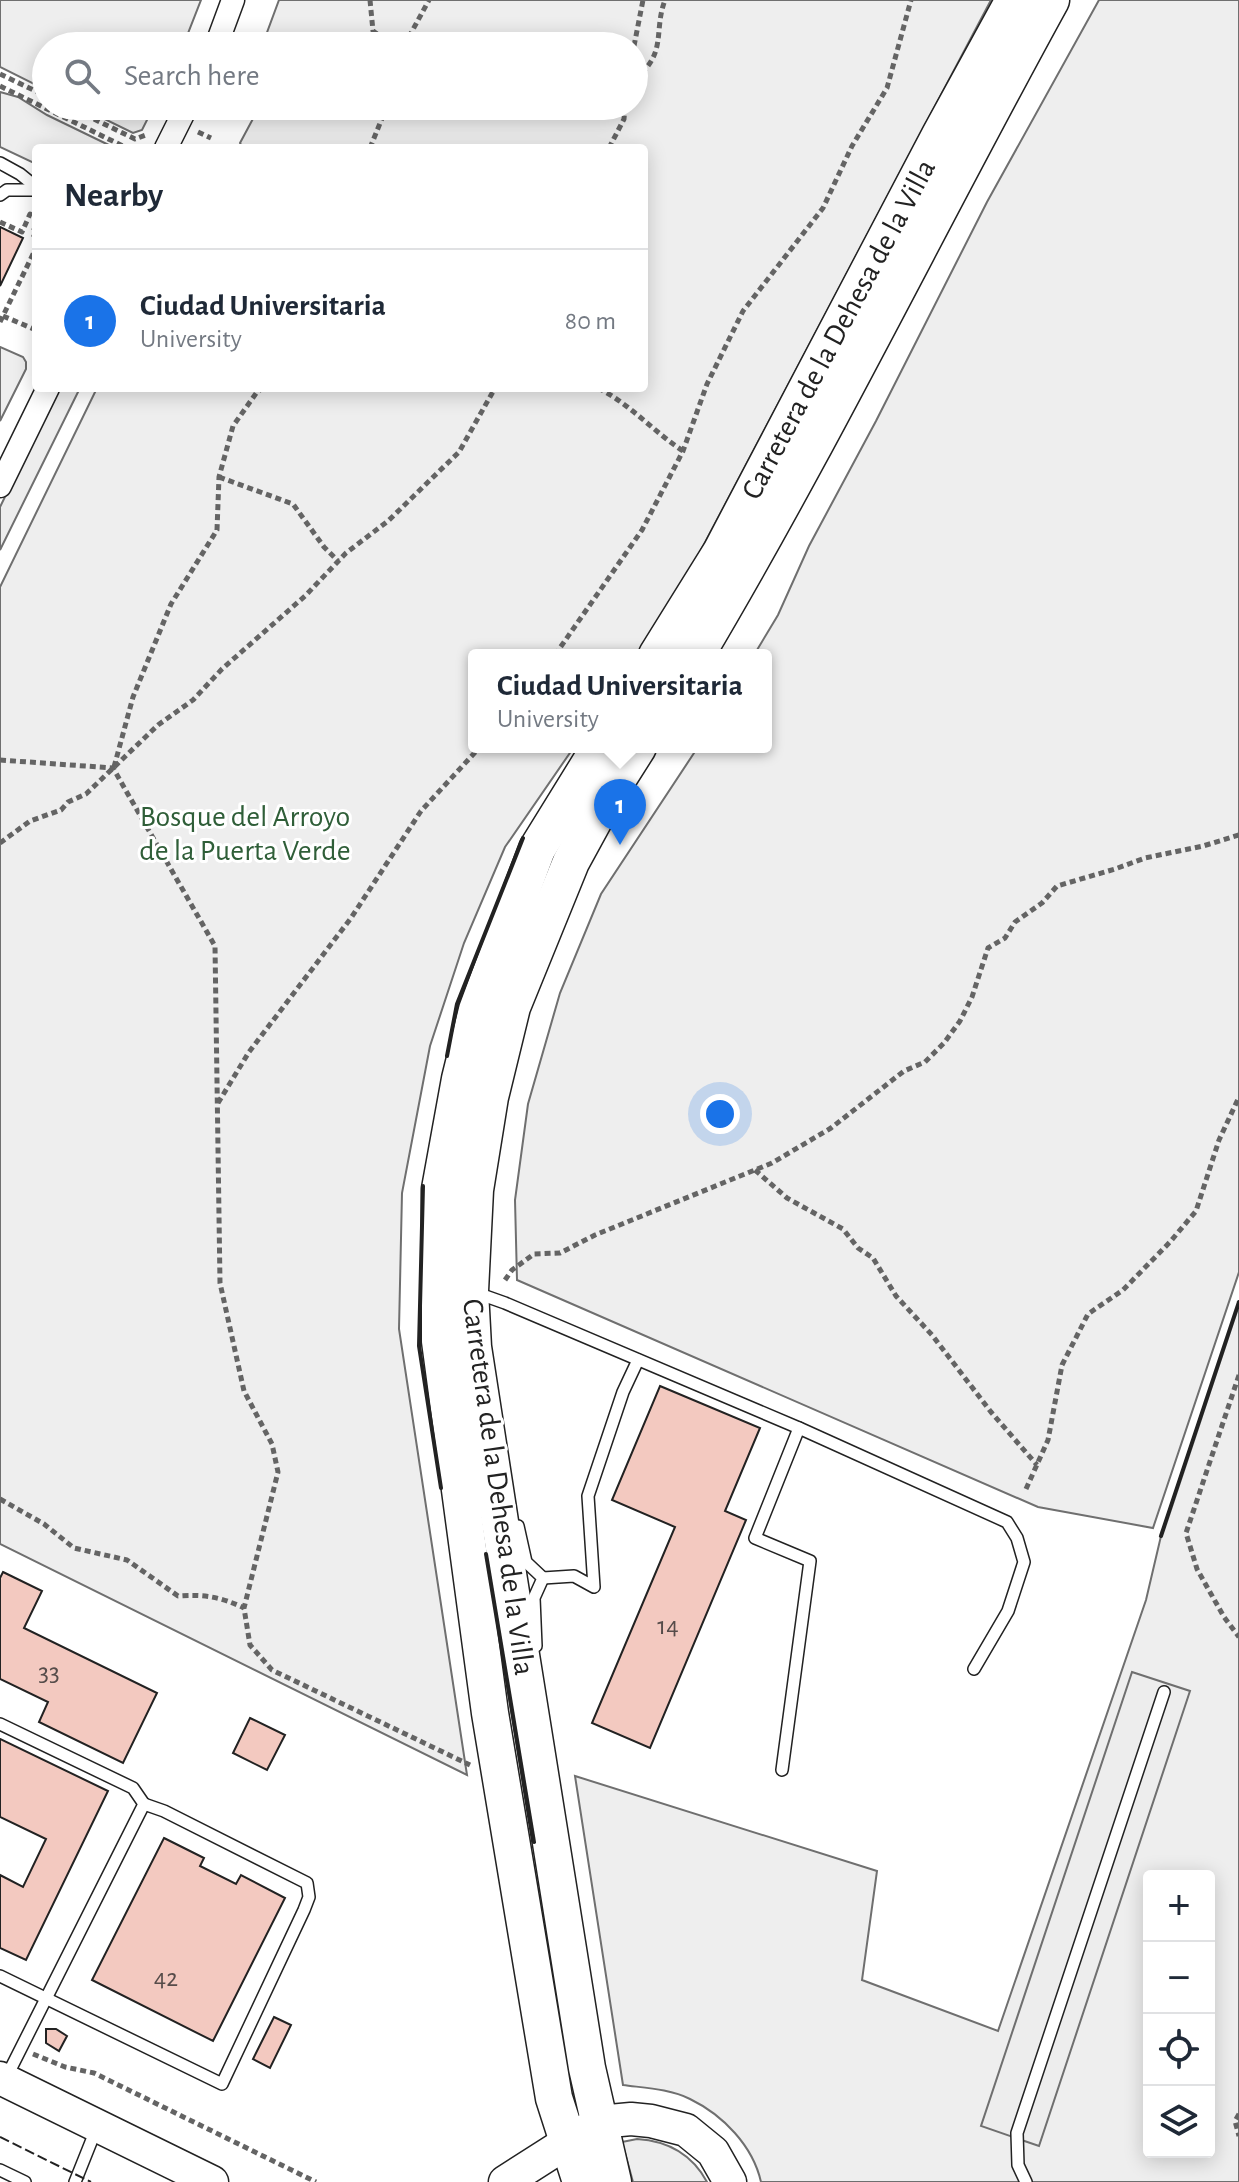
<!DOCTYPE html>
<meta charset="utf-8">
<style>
:root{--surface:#fff;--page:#f2f2f3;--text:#1f2937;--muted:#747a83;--line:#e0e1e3;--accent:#1a73e8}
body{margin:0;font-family:"Alegreya Sans",sans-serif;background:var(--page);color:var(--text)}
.controls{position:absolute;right:24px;bottom:24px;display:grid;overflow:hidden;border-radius:8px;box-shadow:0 4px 20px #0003}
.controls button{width:72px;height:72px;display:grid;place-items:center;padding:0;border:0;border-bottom:2px solid var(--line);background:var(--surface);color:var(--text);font:40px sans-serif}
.you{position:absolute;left:720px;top:1114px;width:28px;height:28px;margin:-20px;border:6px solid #fff;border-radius:50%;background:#1a73e8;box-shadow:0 0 0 12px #1a73e833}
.badge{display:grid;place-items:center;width:52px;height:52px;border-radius:50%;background:var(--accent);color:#fff;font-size:26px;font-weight:700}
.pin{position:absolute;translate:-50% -66px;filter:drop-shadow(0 2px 4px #0008)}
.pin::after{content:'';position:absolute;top:42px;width:28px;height:24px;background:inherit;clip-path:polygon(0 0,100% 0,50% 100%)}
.popup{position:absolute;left:468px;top:649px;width:304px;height:104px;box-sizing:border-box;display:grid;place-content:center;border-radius:8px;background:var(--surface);filter:drop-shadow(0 2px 6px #0005);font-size:26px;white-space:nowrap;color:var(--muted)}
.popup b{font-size:30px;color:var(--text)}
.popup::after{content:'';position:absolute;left:50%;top:100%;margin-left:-16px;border:16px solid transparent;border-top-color:var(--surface)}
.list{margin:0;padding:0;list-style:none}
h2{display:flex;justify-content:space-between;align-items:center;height:104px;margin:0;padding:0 32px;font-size:34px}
h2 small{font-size:26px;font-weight:400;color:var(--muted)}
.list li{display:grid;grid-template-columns:52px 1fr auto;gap:24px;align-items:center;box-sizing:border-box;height:144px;padding:0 32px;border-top:2px solid var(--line)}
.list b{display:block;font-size:30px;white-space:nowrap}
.list p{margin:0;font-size:26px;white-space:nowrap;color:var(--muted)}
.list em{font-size:26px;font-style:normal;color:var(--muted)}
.icon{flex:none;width:44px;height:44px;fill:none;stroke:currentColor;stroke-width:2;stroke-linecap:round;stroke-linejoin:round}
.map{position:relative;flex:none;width:1239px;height:2182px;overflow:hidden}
.search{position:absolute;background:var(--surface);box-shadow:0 4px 20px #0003;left:32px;top:32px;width:616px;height:88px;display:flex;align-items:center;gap:20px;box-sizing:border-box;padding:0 28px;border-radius:44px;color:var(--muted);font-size:30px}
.panel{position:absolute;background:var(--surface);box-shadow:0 4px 20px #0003;left:32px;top:144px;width:616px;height:248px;border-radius:8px}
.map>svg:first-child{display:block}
</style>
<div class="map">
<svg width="1239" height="2182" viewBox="0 0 1239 2182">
<rect width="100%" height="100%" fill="#fff"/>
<g fill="#eee" stroke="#6f6f6f" stroke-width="2" fill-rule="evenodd">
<path d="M 0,0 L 201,0 L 183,46 L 46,46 L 46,90 L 0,67 Z"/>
<path d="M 279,0 L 991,0 L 672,605 L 637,655 L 474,655 L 474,747 L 574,747 L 505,847 L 464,943 L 430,1046 L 402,1193 L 399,1329 L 467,1775 L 0,1544 L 0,587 L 97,388 L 644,388 L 644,148 L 243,148 L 240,143 L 255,115 L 238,106 L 634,106 L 634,46 L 262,46 Z"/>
<path d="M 1099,0 L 1239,0 L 1239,1272 L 1153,1528 L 1038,1507 L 517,1280 L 515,1200 L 528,1104 L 560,993 L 601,894 L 698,747 L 766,747 L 766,655 L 754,655 L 778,615 L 809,546 L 876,421 L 987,202 Z"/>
<path d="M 0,92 L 18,97 L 47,115 L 115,148 L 36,148 L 36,164 L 0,147 Z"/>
<path d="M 78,106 L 154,106 L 142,130 L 133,133 Z"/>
<path d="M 0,347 L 23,357 L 26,362 L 26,369 L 0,421 Z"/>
<path d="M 1239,1302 L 1239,2182 L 761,2182 C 753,2146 723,2115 690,2099 C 670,2089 645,2088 623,2085 L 575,1776 L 877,1871 L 862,1980 L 998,2031 L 1146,1600 L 1161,1536 ZM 1149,1876 L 1209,1876 L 1209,2152 L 1149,2152 Z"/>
<path d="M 637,2139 C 669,2141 692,2154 707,2182 L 633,2182 L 622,2142 Z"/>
</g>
<g fill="#ededed" stroke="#6f6f6f" stroke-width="2">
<path d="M 58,388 L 80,388 L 0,550 L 0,507 Z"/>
<path d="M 1132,1672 L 1190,1691 L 1039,2146 L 981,2126 Z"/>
</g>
<g fill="#f3c9c0" stroke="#222" stroke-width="2">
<path d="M 0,227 L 23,238 L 0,286 Z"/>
<path d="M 660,1386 L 760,1428 L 725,1511 L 746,1520 L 650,1748 L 592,1723 L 675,1527 L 612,1500 Z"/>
<path d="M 3,1572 L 42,1591 L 24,1628 L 157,1693 L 123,1763 L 39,1722 L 48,1702 L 0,1679 L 0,1578 Z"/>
<path d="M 250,1718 L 285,1735 L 267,1770 L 233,1753 Z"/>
<path d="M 0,1739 L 108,1791 L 26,1960 L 0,1948 L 0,1875 L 23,1887 L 46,1839 L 0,1817 Z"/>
<path d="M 164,1838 L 204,1858 L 200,1866 L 236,1884 L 241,1875 L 285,1898 L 213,2041 L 92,1980 Z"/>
<path d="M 274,2017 L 291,2025 L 270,2068 L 253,2059 Z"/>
<path d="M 46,2029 L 56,2029 L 67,2036 L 59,2051 L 46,2043 Z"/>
</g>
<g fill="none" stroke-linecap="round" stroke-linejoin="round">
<g stroke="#222" stroke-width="14">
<g id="lane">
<path d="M 0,163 L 20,174 L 36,187"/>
<path d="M 0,195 L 7,190 L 36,190"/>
<path d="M 474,1292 L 505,1303 L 799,1428 L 1007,1522 L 1017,1538 L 1024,1562 L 1008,1611 L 974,1669"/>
<path d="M 518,1526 L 526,1562 L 543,1578 L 534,1598 L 536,1646"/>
<path d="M 543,1578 L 574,1576 L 594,1587 L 588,1496 L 623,1392 L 638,1360"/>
<path d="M 0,1724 L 133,1788 L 144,1804 L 7,2076"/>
<path d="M 782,1770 L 810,1561 L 755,1538 L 799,1428"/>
<path d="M 0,1976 L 222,2084 L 304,1910 L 309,1897 L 307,1883 L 164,1811 L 144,1804"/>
<path d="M 0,2170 L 25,2182"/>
<path d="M 75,2182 L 97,2127"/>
<path d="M 1026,2182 L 1018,2165 L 1017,2133 L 1164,1692"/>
</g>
</g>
<g stroke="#222" stroke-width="25">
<g id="street">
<path d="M 216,46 L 233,0"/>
<path d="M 166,148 L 187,106"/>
<path d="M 0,486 L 48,388"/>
</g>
</g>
<g stroke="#222" stroke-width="35">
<g id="secondary">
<path d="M 0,2078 L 212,2182"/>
<path d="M 505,2182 L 599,2122 L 631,2119 L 651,2121 L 686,2130 L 713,2152 L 730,2182"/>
</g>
</g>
<g stroke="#222" stroke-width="39">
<g id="primary">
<path d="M 657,655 L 721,552 L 940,135 L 1014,0"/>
<path d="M 696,655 C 823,441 931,218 1051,0"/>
<path d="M 581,2182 L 554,2098 L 490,1713 L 440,1341 L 440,1189 L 460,1079 L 477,1010 L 537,849 L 600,747"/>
<path d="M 613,2182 L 587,2068 L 509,1580 L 473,1347 L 470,1291 L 475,1190 L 490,1097 L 512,1007 L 571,862 L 607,796 L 638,747"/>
</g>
</g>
<g stroke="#646464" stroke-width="5" stroke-dasharray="6 4" stroke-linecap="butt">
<path d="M 370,0 L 373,31 L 394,46"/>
<path d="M 404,46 L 429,0"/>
<path d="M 634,46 L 643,0"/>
<path d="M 0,74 L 46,96"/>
<path d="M 634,80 C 668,53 653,32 665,0"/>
<path d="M 0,86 L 127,148"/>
<path d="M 67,106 L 135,139 L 146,135"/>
<path d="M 198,132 L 211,138"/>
<path d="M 370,148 L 387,106"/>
<path d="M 609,148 L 624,119 L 625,106"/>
<path d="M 0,222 L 22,232 L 30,214 L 36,217"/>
<path d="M 36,225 L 32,234 L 36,236"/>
<path d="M 3,316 L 36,330"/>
<path d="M 0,322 L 36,248"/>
<path d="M 598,388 C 630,404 654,432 683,451"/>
<path d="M 219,477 L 293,504 L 324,547 L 338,561"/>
<path d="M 555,655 L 642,530 L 683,451 L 707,384 L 743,311 L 823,208 L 852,146 L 887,88 L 911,0"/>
<path d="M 0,760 L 113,768 L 215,946 L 220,1283 L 244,1391 L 272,1444 L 278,1472 L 244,1608 L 250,1645 L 272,1670 L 470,1765"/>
<path d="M 114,767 L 133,697 L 171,604 L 217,530 L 219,477 L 233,426 L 257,392 L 263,388"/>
<path d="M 0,843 L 30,821 L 61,810 L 68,802 L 86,794 L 158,725 L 193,700 L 222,669 L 305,596 L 346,553 L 388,521 L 459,452 L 495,388"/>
<path d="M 218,1103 L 249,1052 L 351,918 L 421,811 L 480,747"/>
<path d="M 755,1170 L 787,1198 L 843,1229 L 858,1248 L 873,1258 L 896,1296 L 932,1335 L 991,1412 L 1037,1465"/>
<path d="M 505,1280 L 512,1270 L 534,1254 L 560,1253 L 595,1235 L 772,1163 L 831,1128 L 904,1071 L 925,1062 L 944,1043 L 960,1021 L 972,997 L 988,948 L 1005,938 L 1015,922 L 1042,903 L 1057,886 L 1115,869 L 1145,858 L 1203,846 L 1239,835"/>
<path d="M 1239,1375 L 1186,1533 L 1197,1569 L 1224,1617 L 1239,1637"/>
<path d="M 1026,1489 L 1048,1440 L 1062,1365 L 1088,1314 L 1123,1290 L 1170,1242 L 1196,1211 L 1219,1140 L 1239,1097"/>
<path d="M 0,1499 L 44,1524 L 74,1548 L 127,1560 L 178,1596 C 204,1594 221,1597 244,1608"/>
<path d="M 33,2054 L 65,2067 L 94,2073 L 316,2182"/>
<path d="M 1239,2114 L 1235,2121 L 1239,2136"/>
</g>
<use href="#lane" stroke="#fff" stroke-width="11"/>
<use href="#street" stroke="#fff" stroke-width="22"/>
<use href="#secondary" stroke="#fff" stroke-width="32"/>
<use href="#primary" stroke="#fff" stroke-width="36"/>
<path stroke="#222" stroke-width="2" stroke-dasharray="10 4" stroke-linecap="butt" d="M 0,2137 L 91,2182"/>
<g stroke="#222" stroke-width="4">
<path d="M 447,1056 L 457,1004 L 523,838"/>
<path d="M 423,1186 L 419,1346 L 441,1488"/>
<path d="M 1161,1536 L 1239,1302"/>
<path d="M 486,1554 L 534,1842"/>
</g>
</g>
<g text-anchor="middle" stroke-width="6" stroke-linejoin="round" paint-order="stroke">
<g font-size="26" fill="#564c4a">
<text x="668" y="1634">14</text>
<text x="49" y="1681">33</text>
<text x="166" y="1986">42</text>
</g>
<g font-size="30" fill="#222" stroke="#fff">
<text transform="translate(838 329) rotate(-62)" y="10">Carretera de la Dehesa de la Villa</text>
<text transform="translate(499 1487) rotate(82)" y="10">Carretera de la Dehesa de la Villa</text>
</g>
<g font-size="30" fill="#2f5e38" stroke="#fff">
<text x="245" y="826">Bosque del Arroyo<tspan x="245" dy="34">de la Puerta Verde</tspan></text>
</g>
</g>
</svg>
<div class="controls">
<button>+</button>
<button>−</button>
<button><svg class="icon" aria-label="locate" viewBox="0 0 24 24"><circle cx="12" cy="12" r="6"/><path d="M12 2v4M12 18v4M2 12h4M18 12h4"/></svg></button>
<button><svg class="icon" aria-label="layers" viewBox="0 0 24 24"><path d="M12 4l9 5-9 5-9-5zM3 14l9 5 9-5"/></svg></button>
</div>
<div class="you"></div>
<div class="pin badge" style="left:620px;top:845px">1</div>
<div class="popup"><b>Ciudad Universitaria</b>University</div>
<div class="search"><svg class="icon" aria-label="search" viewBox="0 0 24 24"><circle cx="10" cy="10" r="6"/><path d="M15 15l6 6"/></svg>Search here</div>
<section class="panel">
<h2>Nearby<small></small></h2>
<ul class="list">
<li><span class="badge">1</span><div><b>Ciudad Universitaria</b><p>University</p></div><em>80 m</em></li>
</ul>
</section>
</div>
